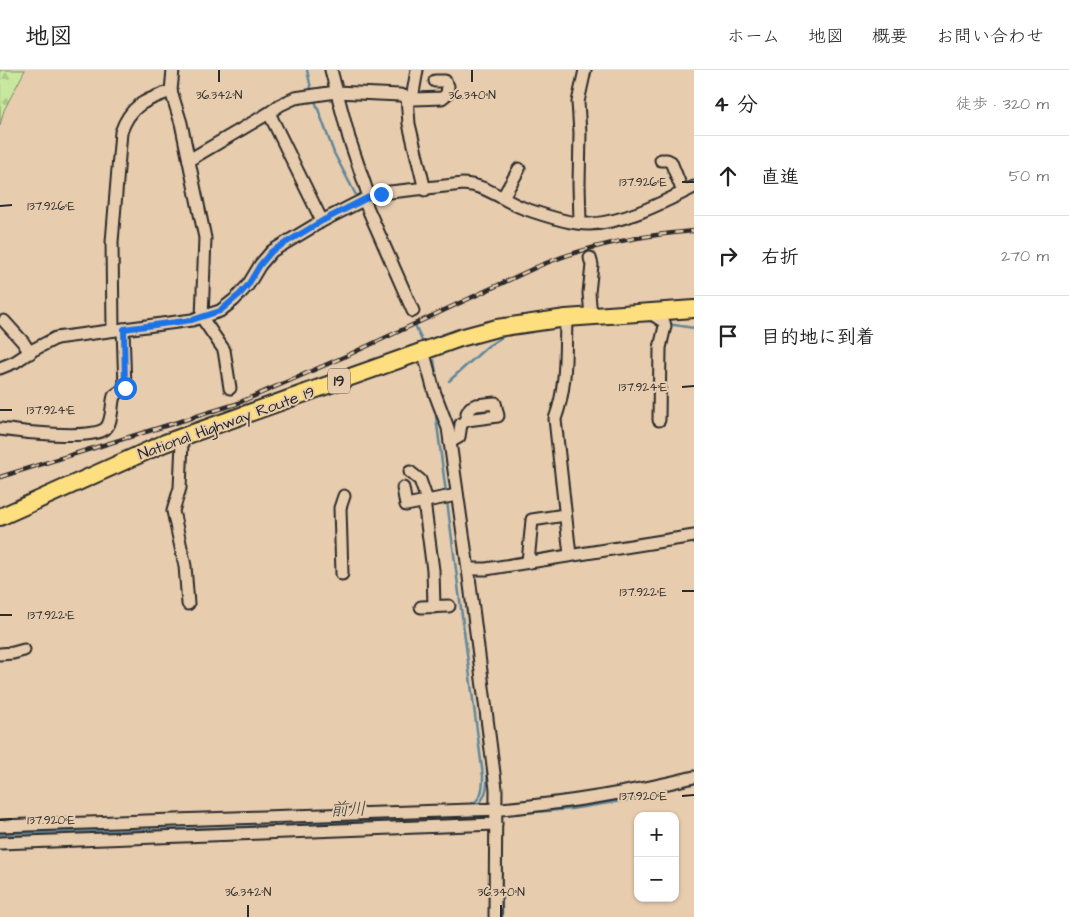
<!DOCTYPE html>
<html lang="ja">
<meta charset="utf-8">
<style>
:root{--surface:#fff;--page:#f6f6f6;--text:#222;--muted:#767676;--line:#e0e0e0}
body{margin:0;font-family:"Architects Daughter","Klee One",sans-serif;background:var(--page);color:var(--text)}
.controls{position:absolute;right:15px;bottom:15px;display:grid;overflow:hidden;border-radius:10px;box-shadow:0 1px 4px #0004}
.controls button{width:45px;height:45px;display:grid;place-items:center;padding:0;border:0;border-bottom:1px solid var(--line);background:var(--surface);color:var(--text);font:25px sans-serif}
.stop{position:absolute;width:15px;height:15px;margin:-11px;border:4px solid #1a73e8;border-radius:50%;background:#fff}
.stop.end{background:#1a73e8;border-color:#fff;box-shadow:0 1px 5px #0008}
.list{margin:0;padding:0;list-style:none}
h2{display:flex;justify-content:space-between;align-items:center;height:65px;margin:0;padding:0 20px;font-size:21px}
h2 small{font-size:16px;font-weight:400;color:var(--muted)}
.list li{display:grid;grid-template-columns:32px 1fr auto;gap:15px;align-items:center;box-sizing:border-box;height:80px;padding:0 20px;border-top:1px solid var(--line)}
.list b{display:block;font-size:19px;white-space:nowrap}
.list em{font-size:16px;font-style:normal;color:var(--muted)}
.icon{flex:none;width:28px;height:28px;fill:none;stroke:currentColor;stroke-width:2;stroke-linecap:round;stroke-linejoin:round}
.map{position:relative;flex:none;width:694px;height:847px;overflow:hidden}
header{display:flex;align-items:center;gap:30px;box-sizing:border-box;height:70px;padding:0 25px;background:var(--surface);border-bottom:1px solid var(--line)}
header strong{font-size:24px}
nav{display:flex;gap:28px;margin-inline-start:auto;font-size:18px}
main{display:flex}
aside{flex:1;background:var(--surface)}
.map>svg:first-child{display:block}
</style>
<header>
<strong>地図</strong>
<nav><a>ホーム</a><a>地図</a><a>概要</a><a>お問い合わせ</a></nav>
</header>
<main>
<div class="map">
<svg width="694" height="847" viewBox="0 0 694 847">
<defs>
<pattern id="forest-firs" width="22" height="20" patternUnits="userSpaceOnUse" patternTransform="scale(1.25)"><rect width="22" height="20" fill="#c8e8a0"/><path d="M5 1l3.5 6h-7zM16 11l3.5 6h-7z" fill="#acc78a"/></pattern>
</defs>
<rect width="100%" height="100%" fill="#e7ccae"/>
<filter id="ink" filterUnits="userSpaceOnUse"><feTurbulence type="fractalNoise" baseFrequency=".02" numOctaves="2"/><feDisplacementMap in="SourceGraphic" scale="10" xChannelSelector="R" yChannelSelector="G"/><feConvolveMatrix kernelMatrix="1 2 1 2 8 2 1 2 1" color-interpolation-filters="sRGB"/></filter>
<g filter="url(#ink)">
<path fill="url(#forest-firs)" stroke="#7a8a66" d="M 0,0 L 25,0 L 4,40 L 0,55 Z"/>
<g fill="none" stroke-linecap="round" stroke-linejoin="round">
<g stroke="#61889b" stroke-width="2.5">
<path d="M 307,0 L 312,23"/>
<path d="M 314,28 L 334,83 L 357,127"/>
<path d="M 641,250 L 655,252"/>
<path d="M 668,254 L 694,258"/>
<path d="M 416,257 L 422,271"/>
<path d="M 434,290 L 438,316"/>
<path d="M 449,311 L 488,276 L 507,264"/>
<path d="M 435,339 L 446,423"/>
<path d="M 447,431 L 483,706 C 483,718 482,732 468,735"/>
<path d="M 457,459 L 487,697 C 488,712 488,725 477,736"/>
<path d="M 499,745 L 571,739 L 628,730 L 680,716"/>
<path d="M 501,745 L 502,847"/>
<path d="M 0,764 L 214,758 L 493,746"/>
</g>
<g stroke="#2b2b2b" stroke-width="15">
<g id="minor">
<path d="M 173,0 L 171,21 L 181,53 L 205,168 L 202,248 L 224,280 L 230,318"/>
<path d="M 331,0 L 349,68 L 369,127"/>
<path d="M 407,27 L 409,54 L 425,120"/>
<path d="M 411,28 L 413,23 L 417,0"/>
<path d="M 269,43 L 322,151"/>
<path d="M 189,90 L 269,43 L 280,35 L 295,28 L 336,22 L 400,25 L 414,29 L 442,28 L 447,24 L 448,16 L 445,11 L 435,11"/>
<path d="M 661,90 L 667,90 L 671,92 L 683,122"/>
<path d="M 503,127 L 519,99"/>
<path d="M 364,130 L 413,241"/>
<path d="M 580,153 L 579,114 L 580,63 L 578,32 L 585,0"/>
<path d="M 590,188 L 592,195 L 589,223 L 591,246"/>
<path d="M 649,242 L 664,252 L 665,256 L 660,278 L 659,350"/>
<path d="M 566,248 C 565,282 567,317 555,349 L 570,485"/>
<path d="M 4,251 L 23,272 L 30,283"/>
<path d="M 113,260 L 112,172 L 121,62 C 131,34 146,30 171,21"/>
<path d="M 423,280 L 434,321 L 448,358 L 468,499 L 496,719 L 495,847"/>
<path d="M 0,298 L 15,292 L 33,280 L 56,268 L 192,250 L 220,241 L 234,230 L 248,215 L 260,195 L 272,181 L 322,151 L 369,127 L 381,123 L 463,114 C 487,115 502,130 523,138 C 540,144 573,155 590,154 C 624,153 664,132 694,117"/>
<path d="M 0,359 C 20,362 89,370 105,359 C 113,352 111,335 114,326 L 125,318 L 123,259"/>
<path d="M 180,367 L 182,372 L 180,418 L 173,441 L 185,496 L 188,534"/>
<path d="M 450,372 L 459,367 L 461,354 L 467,350 L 498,346 L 495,333 L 476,335 L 470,338 L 467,343 L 467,350"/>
<path d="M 410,402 L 420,410 L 427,430"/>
<path d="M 403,418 L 406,435 L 457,425"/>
<path d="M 424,431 L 433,500 L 434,537"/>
<path d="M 528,492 L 532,450 L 565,445"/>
<path d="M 468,499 L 486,499 L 694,466"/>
<path d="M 342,504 L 340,438 L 344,426"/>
<path d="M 421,537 L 449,536"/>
<path d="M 0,584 L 13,583 L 24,580"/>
<path d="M 0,756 L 501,739 C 566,733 630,723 694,707"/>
<path d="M 0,773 L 496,754"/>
</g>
</g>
<g stroke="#2b2b2b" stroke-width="20">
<path id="highway" d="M 0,447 L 165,373 L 460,268 L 497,258 L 566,248 L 694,239"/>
</g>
<use href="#minor" stroke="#e7ccae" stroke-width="11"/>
<use href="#highway" stroke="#fedf80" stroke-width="16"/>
<g stroke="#2b2b2b" stroke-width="4.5">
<path id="rail" d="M 0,407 L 236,334 L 346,286 L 541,195 C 590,175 641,165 694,161"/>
</g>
<use href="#rail" stroke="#e7ccae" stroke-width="2.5" stroke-dasharray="8" stroke-linecap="butt"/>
</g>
</g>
<g fill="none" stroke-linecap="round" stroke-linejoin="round" filter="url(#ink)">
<path stroke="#1a73e8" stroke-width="6" d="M 125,318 L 124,259 L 192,250 L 220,241 L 240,224 L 248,215 L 260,195 L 272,181 L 322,151 L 369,127 L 381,124"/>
</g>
<path fill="none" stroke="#2b2b2b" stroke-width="2" d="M 219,0 L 219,12M 472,0 L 472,12M 682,112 L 694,112M 0,136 L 12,135M 682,317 L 694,316M 0,340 L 12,340M 682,521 L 694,521M 0,545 L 12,545M 682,726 L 694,725M 0,750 L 12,749M 248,835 L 248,847M 501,835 L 501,847"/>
<g text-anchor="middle" stroke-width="4" stroke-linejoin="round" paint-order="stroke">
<rect fill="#e7ccae" stroke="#635b52" stroke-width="1" x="328" y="298.5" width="22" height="25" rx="4"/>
<g font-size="15" font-weight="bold" fill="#2b2b2b">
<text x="339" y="316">19</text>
</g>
<g font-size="16" fill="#2b2b2b" stroke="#e7ccae">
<text transform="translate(226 352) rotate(-20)" y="6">National Highway Route 19</text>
</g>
<g font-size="18" font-style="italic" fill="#384247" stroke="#e7ccae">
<text transform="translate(348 739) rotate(-2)" y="6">前川</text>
</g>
</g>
<g font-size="12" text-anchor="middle" fill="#2b2b2b" stroke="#e7ccae" stroke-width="4" stroke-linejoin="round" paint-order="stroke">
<text x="219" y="29">36.342°N</text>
<text x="472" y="29">36.340°N</text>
<text x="643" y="116">137.926°E</text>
<text x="51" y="140">137.926°E</text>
<text x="643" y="321">137.924°E</text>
<text x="51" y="344">137.924°E</text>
<text x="643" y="526">137.922°E</text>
<text x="51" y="549">137.922°E</text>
<text x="643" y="730">137.920°E</text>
<text x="51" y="754">137.920°E</text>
<text x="248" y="826">36.342°N</text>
<text x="501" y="826">36.340°N</text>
</g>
</svg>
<div class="controls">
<button>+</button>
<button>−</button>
</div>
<div class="stop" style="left:125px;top:318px"></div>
<div class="stop end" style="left:381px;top:124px"></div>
</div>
<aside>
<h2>4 分<small>徒歩 · 320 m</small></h2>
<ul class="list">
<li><svg class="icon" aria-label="ahead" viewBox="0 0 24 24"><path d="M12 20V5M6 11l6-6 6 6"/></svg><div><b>直進</b></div><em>50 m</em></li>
<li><svg class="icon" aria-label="right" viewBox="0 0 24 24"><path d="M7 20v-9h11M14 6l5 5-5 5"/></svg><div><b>右折</b></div><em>270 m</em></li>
<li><svg class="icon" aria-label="arrive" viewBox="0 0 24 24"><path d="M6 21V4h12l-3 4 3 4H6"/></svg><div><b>目的地に到着</b></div></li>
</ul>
</aside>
</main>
